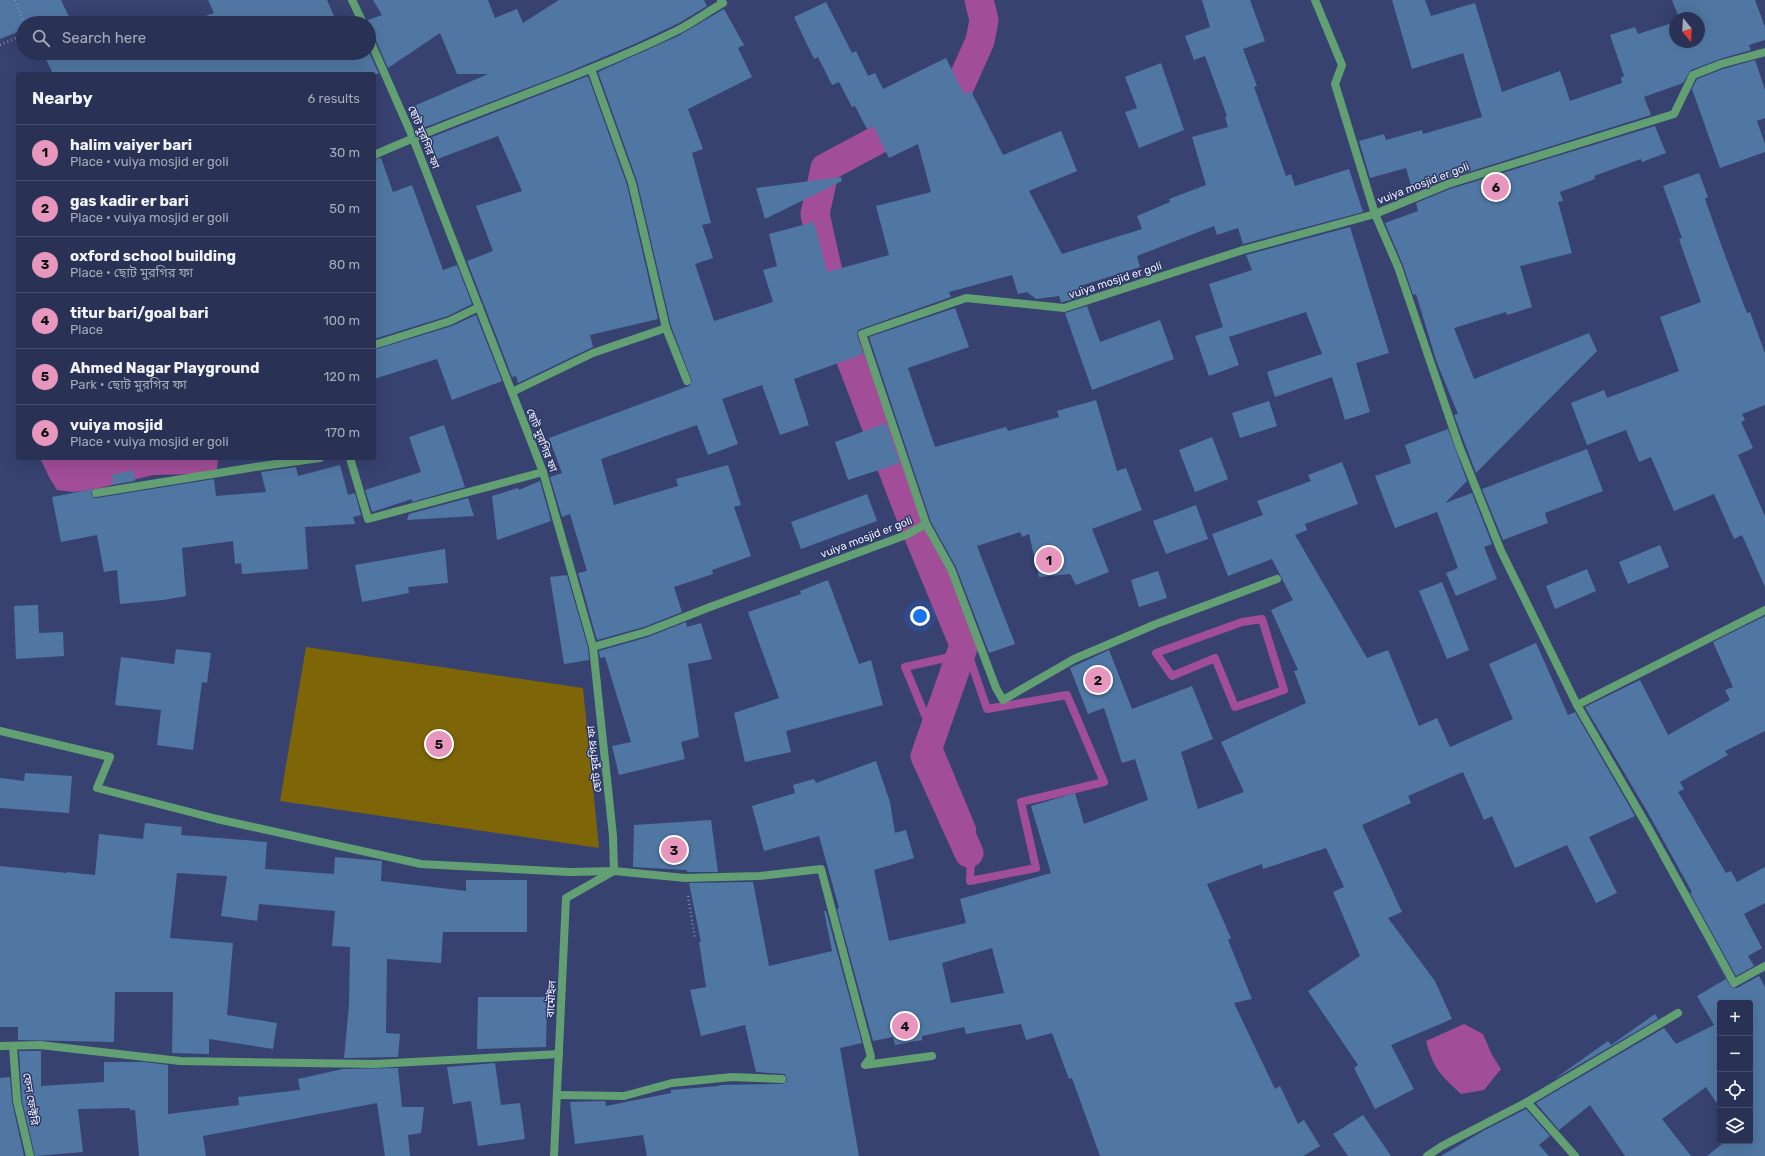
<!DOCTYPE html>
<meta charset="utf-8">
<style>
:root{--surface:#293255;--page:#313a5b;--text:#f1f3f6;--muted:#a5aab9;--line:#454d6c;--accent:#e797bd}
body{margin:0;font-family:Rubik,"Noto Sans Bengali",sans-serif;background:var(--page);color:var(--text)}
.controls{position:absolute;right:12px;bottom:12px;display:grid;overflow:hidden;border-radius:4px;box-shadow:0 4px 16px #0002}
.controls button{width:36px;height:36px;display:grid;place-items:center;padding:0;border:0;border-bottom:1px solid var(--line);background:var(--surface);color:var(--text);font:20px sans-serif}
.compass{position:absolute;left:1669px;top:12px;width:36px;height:36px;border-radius:50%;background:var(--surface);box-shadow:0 4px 16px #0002;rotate:162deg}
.you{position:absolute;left:920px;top:616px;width:14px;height:14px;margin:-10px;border:3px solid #fff;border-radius:50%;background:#1a73e8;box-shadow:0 0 0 6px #1a73e833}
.badge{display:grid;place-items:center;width:26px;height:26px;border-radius:50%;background:var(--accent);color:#111;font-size:13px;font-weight:700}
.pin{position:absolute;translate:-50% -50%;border:2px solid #fff;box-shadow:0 1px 4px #0006}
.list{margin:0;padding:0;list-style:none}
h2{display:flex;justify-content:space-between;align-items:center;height:52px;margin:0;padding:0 16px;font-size:17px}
h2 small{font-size:13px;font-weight:400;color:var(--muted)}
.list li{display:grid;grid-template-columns:26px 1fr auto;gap:12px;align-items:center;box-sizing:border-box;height:56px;padding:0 16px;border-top:1px solid var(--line)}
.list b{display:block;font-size:15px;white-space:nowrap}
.list p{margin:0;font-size:13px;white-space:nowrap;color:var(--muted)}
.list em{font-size:13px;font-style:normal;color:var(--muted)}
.icon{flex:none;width:22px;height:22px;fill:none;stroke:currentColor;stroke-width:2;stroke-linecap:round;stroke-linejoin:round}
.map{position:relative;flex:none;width:1765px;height:1156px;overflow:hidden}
.search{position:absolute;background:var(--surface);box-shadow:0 4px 16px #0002;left:16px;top:16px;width:360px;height:44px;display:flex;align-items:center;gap:10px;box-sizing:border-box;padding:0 14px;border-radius:22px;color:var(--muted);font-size:15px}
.panel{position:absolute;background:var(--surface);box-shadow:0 4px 16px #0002;left:16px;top:72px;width:360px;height:388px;border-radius:4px}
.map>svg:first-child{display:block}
</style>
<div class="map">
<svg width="1765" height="1156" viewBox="0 0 1765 1156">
<rect width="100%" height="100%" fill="#374271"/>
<path fill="#7e6608" d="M 306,647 L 583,688 L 599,848 L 280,801 Z"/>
<g fill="#a14d97">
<path d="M 40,458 L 218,458 L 217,471 L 195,474 L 153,475 L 96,489 L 74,492 L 57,490 L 49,477 Z"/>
<path d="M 1464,1024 L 1483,1034 L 1492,1055 L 1501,1069 L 1484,1090 L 1461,1094 C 1440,1074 1434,1070 1426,1041 Z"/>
</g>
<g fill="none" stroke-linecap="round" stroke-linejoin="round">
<g stroke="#a14d97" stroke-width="8">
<path d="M 1262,619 L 1284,690 L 1235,707 L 1215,658 L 1172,676 L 1156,653 L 1242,622 Z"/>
<path d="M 968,653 L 987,709 L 1067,695 L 1104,782 L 1021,802 L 1036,868 L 970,881 L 972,828 L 905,667 Z"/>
</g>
<path stroke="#a14d97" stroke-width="29" d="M 969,853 L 925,756 L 964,645 L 911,517 L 843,339 L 815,214 L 825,168 L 954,99 L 980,41 L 984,20 L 979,0"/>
</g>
<g fill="#5077a3" fill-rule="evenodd">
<path d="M 0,0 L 61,0 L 72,23 L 23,23 L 23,30 L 0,39 Z"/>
<path d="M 208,0 L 327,0 L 337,23 L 186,23 L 214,13 Z"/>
<path d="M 373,0 L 488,0 L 495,18 L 517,9 L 523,23 L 559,0 L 704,0 L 707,6 L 679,23 L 637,43 L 561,75 L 423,128 L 414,106 L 488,74 L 457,74 L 440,33 L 388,68 L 374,36 L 369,33 L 368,20 L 382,15 Z"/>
<path d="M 1202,0 L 1250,0 L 1265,41 L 1243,49 L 1257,86 L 1254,87 L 1286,176 L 1291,174 L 1295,186 L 1349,169 L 1363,212 L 1243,244 L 1238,228 L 1217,235 L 1214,226 L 1137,256 L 1140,267 L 1080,286 L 1085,292 L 1083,292 L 1084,296 L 1063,302 L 1061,302 L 1059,296 L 1036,299 L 1027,292 L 1018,294 L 1012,275 L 949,292 L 951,297 L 858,330 L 857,335 L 863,354 L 794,379 L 809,425 L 780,435 L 762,385 L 722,399 L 738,444 L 708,455 L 697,425 L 601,459 L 614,505 L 678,486 L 676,479 L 728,465 L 741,505 L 734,507 L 751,556 L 712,570 L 713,574 L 674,587 L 682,612 L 644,627 L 597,640 L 578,573 L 587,571 L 570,514 L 562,517 L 550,477 L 562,473 L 549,438 L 689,386 L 692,381 L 671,326 L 637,181 L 598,72 L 678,36 L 724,9 L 744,45 L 738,48 L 752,77 L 688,109 L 703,149 L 692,153 L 711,223 L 702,225 L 713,258 L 695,264 L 714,321 L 773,302 L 763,270 L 777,266 L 769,234 L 814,222 L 827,272 L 889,255 L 876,206 L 931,192 L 918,144 L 889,158 L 873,126 L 867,129 L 855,106 L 852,107 L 839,82 L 832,85 L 818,57 L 814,59 L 794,17 L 826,2 L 852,53 L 856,51 L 868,76 L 875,73 L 883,89 L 946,58 L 964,94 L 971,91 L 1003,155 L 1061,131 L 1077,171 L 1029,191 L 1062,254 L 1142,229 L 1137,216 L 1170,202 L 1169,199 L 1206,185 L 1192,137 L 1228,127 L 1225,117 L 1227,116 L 1205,56 L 1194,60 L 1185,36 L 1210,27 Z"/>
<path d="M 1392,0 L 1425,0 L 1431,16 L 1475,3 L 1502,92 L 1560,71 L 1570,101 L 1622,83 L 1621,78 L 1624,76 L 1610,35 L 1635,27 L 1638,34 L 1675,22 L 1675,42 L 1699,42 L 1699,18 L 1679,18 L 1672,0 L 1755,0 L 1765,27 L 1765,40 L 1749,45 L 1751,50 L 1720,59 L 1691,70 L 1683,83 L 1644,97 L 1651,115 L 1446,179 L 1413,192 L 1406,168 L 1370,178 L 1359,141 L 1384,134 L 1386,140 L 1422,130 L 1423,134 L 1482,117 L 1463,53 L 1412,69 Z"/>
<path d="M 369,52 L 379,74 L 53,74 L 43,53 L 86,53 L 88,58 L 103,53 L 369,53 Z"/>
<path d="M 1755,60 L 1765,90 L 1765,118 L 1757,121 L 1765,144 L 1765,152 L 1720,168 L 1692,89 L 1697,79 L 1723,69 Z"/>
<path d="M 1161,63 L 1184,130 L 1139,148 L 1125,112 L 1137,108 L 1125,77 Z"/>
<path d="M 588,76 L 627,185 L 658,319 L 590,335 L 593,347 L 518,383 L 516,376 L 512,377 L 467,261 L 493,251 L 476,206 L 522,191 L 498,136 L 435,160 L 427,139 Z"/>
<path d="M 1655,126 L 1666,153 L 1642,162 L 1641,159 L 1594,176 L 1595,179 L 1560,192 L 1563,201 L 1558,202 L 1572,253 L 1520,266 L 1532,307 L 1507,315 L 1506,312 L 1454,328 L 1474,379 L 1589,333 L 1597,351 L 1476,473 L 1454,415 L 1458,414 L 1437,363 L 1416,294 L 1413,295 L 1403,265 L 1385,223 L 1418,211 L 1416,203 L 1450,189 Z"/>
<path d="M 381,158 L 393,192 L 412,185 L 443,270 L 457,265 L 472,304 L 448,316 L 374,339 L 374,160 Z"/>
<path d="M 1699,173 L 1708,197 L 1705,199 L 1723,250 L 1747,313 L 1750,312 L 1765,353 L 1765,405 L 1742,414 L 1745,420 L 1741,422 L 1753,448 L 1738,455 L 1765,516 L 1765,587 L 1742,535 L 1734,539 L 1714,494 L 1674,511 L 1651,457 L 1639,462 L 1626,430 L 1587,445 L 1571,403 L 1604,390 L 1607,398 L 1679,371 L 1660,317 L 1701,302 L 1679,239 L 1682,238 L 1663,186 Z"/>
<path d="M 841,177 L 842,181 L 765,219 L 756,188 Z"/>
<path d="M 1350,227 L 1389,353 L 1356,363 L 1370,412 L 1345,420 L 1332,377 L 1275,397 L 1267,372 L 1322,354 L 1306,312 L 1229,337 L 1239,365 L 1209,376 L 1195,336 L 1223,327 L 1209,284 L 1252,270 L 1246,255 Z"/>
<path d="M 1087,306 L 1100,342 L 1160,320 L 1174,359 L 1092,390 L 1065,313 Z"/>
<path d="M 955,308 L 969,347 L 908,368 L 935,447 L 1006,427 L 1008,431 L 1059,417 L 1057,411 L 1096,400 L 1117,471 L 1126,468 L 1142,510 L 1092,529 L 1109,572 L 1076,585 L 1070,574 L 1039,577 L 1029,534 L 1022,537 L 1020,532 L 977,546 L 1015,644 L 989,653 L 956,567 L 931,522 L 869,337 Z"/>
<path d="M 476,315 L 502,381 L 452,400 L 437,359 L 374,379 L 374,350 L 452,326 Z"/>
<path d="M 1269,401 L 1277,426 L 1240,438 L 1232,413 Z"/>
<path d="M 886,423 L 900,463 L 848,480 L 835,442 Z"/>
<path d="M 444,425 L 465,487 L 412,502 L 412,499 L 372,512 L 365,490 L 421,472 L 409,437 Z"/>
<path d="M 1448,429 L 1467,481 L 1445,503 L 1472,493 L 1492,544 L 1484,547 L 1497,579 L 1456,596 L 1446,573 L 1458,568 L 1437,512 L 1395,528 L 1375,476 L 1411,463 L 1405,445 Z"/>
<path d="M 1212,437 L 1228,479 L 1195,492 L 1179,450 Z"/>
<path d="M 1587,449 L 1603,491 L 1545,513 L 1548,523 L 1503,540 L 1482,489 Z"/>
<path d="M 1342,462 L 1358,504 L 1305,524 L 1307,530 L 1295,535 L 1367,658 L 1388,650 L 1419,726 L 1437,718 L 1450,747 L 1513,719 L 1489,664 L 1536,643 L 1568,715 L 1575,712 L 1635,816 L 1589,837 L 1617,893 L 1596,903 L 1567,845 L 1515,868 L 1492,816 L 1484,820 L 1463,772 L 1408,796 L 1411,803 L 1362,825 L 1402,912 L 1388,918 L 1435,981 L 1452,1019 L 1391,1045 L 1414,1089 L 1375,1109 L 1354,1068 L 1358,1065 L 1308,991 L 1360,956 L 1333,892 L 1344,887 L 1326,848 L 1263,869 L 1262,864 L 1207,884 L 1231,938 L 1228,940 L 1252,999 L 1234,1003 L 1275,1089 L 1280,1086 L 1298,1124 L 1304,1120 L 1320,1146 L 1303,1156 L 1100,1156 L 1072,1078 L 1069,1079 L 1052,1033 L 1026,1040 L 1021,1024 L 966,1034 L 964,1027 L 922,1036 L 922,1040 L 895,1045 L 893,1037 L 873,1041 L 837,909 L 839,908 L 819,836 L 764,851 L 752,806 L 795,793 L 793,785 L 814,779 L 816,783 L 876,761 L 890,802 L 895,833 L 906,830 L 914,858 L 874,870 L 889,941 L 966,923 L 960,899 L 1051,873 L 1031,806 L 1075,793 L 1084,824 L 1148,800 L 1135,759 L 1122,763 L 1104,708 L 1088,714 L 1070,668 L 1109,650 L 1132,709 L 1192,686 L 1213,739 L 1181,752 L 1198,809 L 1244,792 L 1221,742 L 1306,703 L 1294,671 L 1298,670 L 1271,610 L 1293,600 L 1272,559 L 1228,576 L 1212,534 L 1263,515 L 1257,501 L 1311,481 L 1308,475 ZM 992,948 L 1004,993 L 951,1003 L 942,963 Z"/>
<path d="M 340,465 L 348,495 L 355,493 L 361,515 L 353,517 L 355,524 L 305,527 L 308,569 L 242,574 L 241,563 L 235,564 L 233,541 L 182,548 L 186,596 L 163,600 L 120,604 L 117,570 L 104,572 L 97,535 L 61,542 L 52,497 L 93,489 L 91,494 L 94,498 L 97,498 L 214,479 L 216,496 L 266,492 L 261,472 L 296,467 L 298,476 Z"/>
<path d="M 133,470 L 135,481 L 111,485 L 113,485 L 112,475 Z"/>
<path d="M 540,481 L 551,521 L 497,540 L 492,496 L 518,488 L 519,490 Z"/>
<path d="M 867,494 L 877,521 L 801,549 L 791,522 Z"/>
<path d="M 468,498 L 474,516 L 407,520 L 409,514 Z"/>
<path d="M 1196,505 L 1208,539 L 1166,554 L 1153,521 Z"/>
<path d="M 1660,545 L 1669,567 L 1628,584 L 1619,562 Z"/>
<path d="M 445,549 L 448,583 L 408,587 L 409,593 L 362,602 L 355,565 Z"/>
<path d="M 1587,569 L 1596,591 L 1555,609 L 1546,586 Z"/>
<path d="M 1158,571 L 1167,598 L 1139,607 L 1131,580 Z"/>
<path d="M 567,575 L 588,648 L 589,660 L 564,664 L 550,577 Z"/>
<path d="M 828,580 L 859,664 L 871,660 L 883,705 L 786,731 L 791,752 L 745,762 L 734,713 L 779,698 L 748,612 L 801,594 L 800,591 Z"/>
<path d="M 1442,582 L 1469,650 L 1447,659 L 1419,591 Z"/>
<path d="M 38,605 L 39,633 L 63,632 L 64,656 L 16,659 L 14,606 Z"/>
<path d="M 1765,616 L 1765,731 L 1725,751 L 1728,755 L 1680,782 L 1684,789 L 1678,792 L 1726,873 L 1731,871 L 1737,882 L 1765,867 L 1765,903 L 1744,914 L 1762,948 L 1748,956 L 1754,966 L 1736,976 L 1690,893 L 1692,892 L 1647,811 L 1585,707 L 1640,680 L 1668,735 L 1730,700 L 1725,690 L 1733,687 L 1713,642 Z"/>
<path d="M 686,622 L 687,627 L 701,623 L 712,659 L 688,664 L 699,737 L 681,742 L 685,759 L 619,775 L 612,746 L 631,742 L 605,657 L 600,658 L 599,651 L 648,637 Z"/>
<path d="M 176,649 L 211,653 L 207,683 L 202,682 L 193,750 L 157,745 L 161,710 L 115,705 L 121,657 L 174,664 Z"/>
<path d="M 25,773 L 72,776 L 69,813 L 0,808 L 0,778 L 24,781 Z"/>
<path d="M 711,820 L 718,872 L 687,872 L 687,870 L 633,867 L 634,825 Z"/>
<path d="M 145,823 L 182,827 L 181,835 L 267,842 L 265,869 L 334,874 L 335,857 L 382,861 L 381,881 L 466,891 L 466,880 L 527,880 L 527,932 L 443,932 L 441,963 L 387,959 L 386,1033 L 400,1034 L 398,1057 L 344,1058 L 349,1005 L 350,947 L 332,946 L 335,911 L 259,904 L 257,921 L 221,916 L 227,876 L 177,873 L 170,938 L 233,943 L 227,1015 L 277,1023 L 273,1049 L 209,1039 L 209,1054 L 172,1053 L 173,992 L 115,992 L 114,1042 L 18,1040 L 18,1027 L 0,1027 L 0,866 L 67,873 L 67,872 L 95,875 L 99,834 L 143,839 Z"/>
<path d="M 753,882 L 769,966 L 832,951 L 824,911 L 826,911 L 862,1043 L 840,1048 L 859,1156 L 647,1156 L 643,1135 L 575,1144 L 570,1102 L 605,1101 L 606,1106 L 671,1093 L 671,1090 L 719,1086 L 719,1085 L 782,1084 L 786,1082 L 787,1079 L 785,1074 L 756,1072 L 745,1025 L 701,1036 L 690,990 L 706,987 L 699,942 L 701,942 L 689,883 Z"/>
<path d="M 1703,938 L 1731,987 L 1737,988 L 1759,976 L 1765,987 L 1765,1156 L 1707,1156 L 1726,1141 L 1750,1141 L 1750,1003 L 1720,1003 L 1720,1108 L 1706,1087 L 1662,1119 L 1691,1156 L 1625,1156 L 1590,1105 L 1559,1130 L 1536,1103 L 1664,1028 L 1676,1044 L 1714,1025 L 1697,996 L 1726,979 Z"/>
<path d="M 478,997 L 547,997 L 546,1047 L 477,1049 Z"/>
<path d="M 1655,1014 L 1658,1019 L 1553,1080 L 1608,1041 L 1611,1045 Z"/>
<path d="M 19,1051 L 41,1051 L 41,1086 L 104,1082 L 104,1062 L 144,1062 L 168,1065 L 168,1114 L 239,1105 L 238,1097 L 300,1090 L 298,1079 L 343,1069 L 398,1068 L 402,1107 L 424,1107 L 421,1133 L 408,1135 L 410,1156 L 385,1156 L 377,1103 L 203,1136 L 206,1156 L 139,1156 L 135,1110 L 130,1110 L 130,1108 L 78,1109 L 83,1152 L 35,1156 L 22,1100 Z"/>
<path d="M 495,1063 L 501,1105 L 520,1103 L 525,1139 L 478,1146 L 471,1101 L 453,1104 L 447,1067 Z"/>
<path d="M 10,1077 L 12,1102 L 24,1156 L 0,1156 L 0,1078 Z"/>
<path d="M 1526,1109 L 1550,1136 L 1539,1145 L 1549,1156 L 1441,1156 L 1483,1131 Z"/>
<path d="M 1363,1115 L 1391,1156 L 1348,1156 L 1333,1134 Z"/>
</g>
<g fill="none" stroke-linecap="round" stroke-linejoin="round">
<g stroke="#8189aa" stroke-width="2.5" stroke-dasharray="1 3" stroke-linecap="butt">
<path d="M 15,0 L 24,23"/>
<path d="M 0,45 L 23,35"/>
<path d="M 688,896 L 695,939"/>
</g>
<path stroke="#629f73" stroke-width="8" d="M 593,647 L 646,632 L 710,607 L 906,535 L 926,524 L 862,334 L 966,298 L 1064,308 L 1243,250 L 1375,214 L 1448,184 L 1674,114 L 1693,75 L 1721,64 L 1765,52"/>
<g stroke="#629f73" stroke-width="8">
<path d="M 352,0 L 363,23"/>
<path d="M 1315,0 L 1342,65 L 1335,84 L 1375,214 L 1398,267 L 1459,446 L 1501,551 L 1577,705 L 1765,610"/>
<path d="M 369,38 L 413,138 L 543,472 L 593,647 L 613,836 L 614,871"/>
<path d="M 591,69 L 632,183 L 666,328 L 687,381"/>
<path d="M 374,155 C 473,111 578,79 676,31 C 692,23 707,12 723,3 L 721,0"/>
<path d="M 374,345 L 450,321 L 479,307"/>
<path d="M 512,392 L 593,353 L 666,328"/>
<path d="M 350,458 L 368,519 L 543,472"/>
<path d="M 96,493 L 255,467 L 320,458"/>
<path d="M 926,524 L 951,569 L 996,688 L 1003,700 L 1074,659 L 1156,624 L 1277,579"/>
<path d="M 1577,705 L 1649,829 L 1734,983 L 1765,966"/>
<path d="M 0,731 L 110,757 L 97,788 L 217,819 L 421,864 L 570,872 L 614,871 L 685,878 L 759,876 L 821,869 L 871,1057 L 865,1065 L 932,1056"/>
<path d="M 0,1046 L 40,1045 L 180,1061 L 375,1064 L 559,1054"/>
<path d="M 13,1046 L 17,1101 L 30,1156"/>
<path d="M 558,1095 L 624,1096 L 672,1083 L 732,1077 L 782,1079"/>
<path d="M 1527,1102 L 1575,1156"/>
<path d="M 554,1156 L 566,898 L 612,872"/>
<path d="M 1427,1156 L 1442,1146 L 1527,1102 L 1678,1013"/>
</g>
</g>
<g text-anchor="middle" stroke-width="3" stroke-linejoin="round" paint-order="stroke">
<g font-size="11" fill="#ecf0fb" stroke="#2d3766">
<text transform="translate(424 137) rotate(68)" y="4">ছোট মুরগির ফা</text>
<text transform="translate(1423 183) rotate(-21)" y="4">vuiya mosjid er goli</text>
<text transform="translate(1115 280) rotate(-18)" y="4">vuiya mosjid er goli</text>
<text transform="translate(542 440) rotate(69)" y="4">ছোট মুরগির ফা</text>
<text transform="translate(866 537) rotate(-21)" y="4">vuiya mosjid er goli</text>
<text transform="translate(594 759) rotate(-96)" y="4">ছোট মুরগির ফা</text>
<text transform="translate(551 999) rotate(-87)" y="4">বামৌইল</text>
<text transform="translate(31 1099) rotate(81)" y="4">ফেন ফেক্টরি</text>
</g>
</g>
</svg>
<div class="controls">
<button>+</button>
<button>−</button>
<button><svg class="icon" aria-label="locate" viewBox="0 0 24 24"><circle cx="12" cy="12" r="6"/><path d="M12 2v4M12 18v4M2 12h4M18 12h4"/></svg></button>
<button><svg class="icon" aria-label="layers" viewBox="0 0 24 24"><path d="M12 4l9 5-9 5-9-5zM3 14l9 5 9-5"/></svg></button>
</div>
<svg class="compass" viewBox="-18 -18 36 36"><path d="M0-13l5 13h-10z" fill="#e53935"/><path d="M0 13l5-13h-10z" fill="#a5aab9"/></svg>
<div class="you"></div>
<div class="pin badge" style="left:1049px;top:560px">1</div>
<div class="pin badge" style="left:1098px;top:680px">2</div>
<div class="pin badge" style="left:674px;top:850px">3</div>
<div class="pin badge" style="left:905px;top:1026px">4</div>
<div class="pin badge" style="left:439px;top:744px">5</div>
<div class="pin badge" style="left:1496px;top:187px">6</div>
<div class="search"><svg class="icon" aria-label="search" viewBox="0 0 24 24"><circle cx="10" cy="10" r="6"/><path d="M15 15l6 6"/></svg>Search here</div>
<section class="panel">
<h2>Nearby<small>6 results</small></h2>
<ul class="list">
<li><span class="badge">1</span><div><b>halim vaiyer bari</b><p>Place · vuiya mosjid er goli</p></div><em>30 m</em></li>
<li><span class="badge">2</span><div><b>gas kadir er bari</b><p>Place · vuiya mosjid er goli</p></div><em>50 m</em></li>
<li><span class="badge">3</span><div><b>oxford school building</b><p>Place · ছোট মুরগির ফা</p></div><em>80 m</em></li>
<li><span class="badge">4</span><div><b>titur bari/goal bari</b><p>Place</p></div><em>100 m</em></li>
<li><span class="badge">5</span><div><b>Ahmed Nagar Playground</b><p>Park · ছোট মুরগির ফা</p></div><em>120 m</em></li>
<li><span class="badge">6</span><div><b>vuiya mosjid</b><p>Place · vuiya mosjid er goli</p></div><em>170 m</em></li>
</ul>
</section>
</div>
